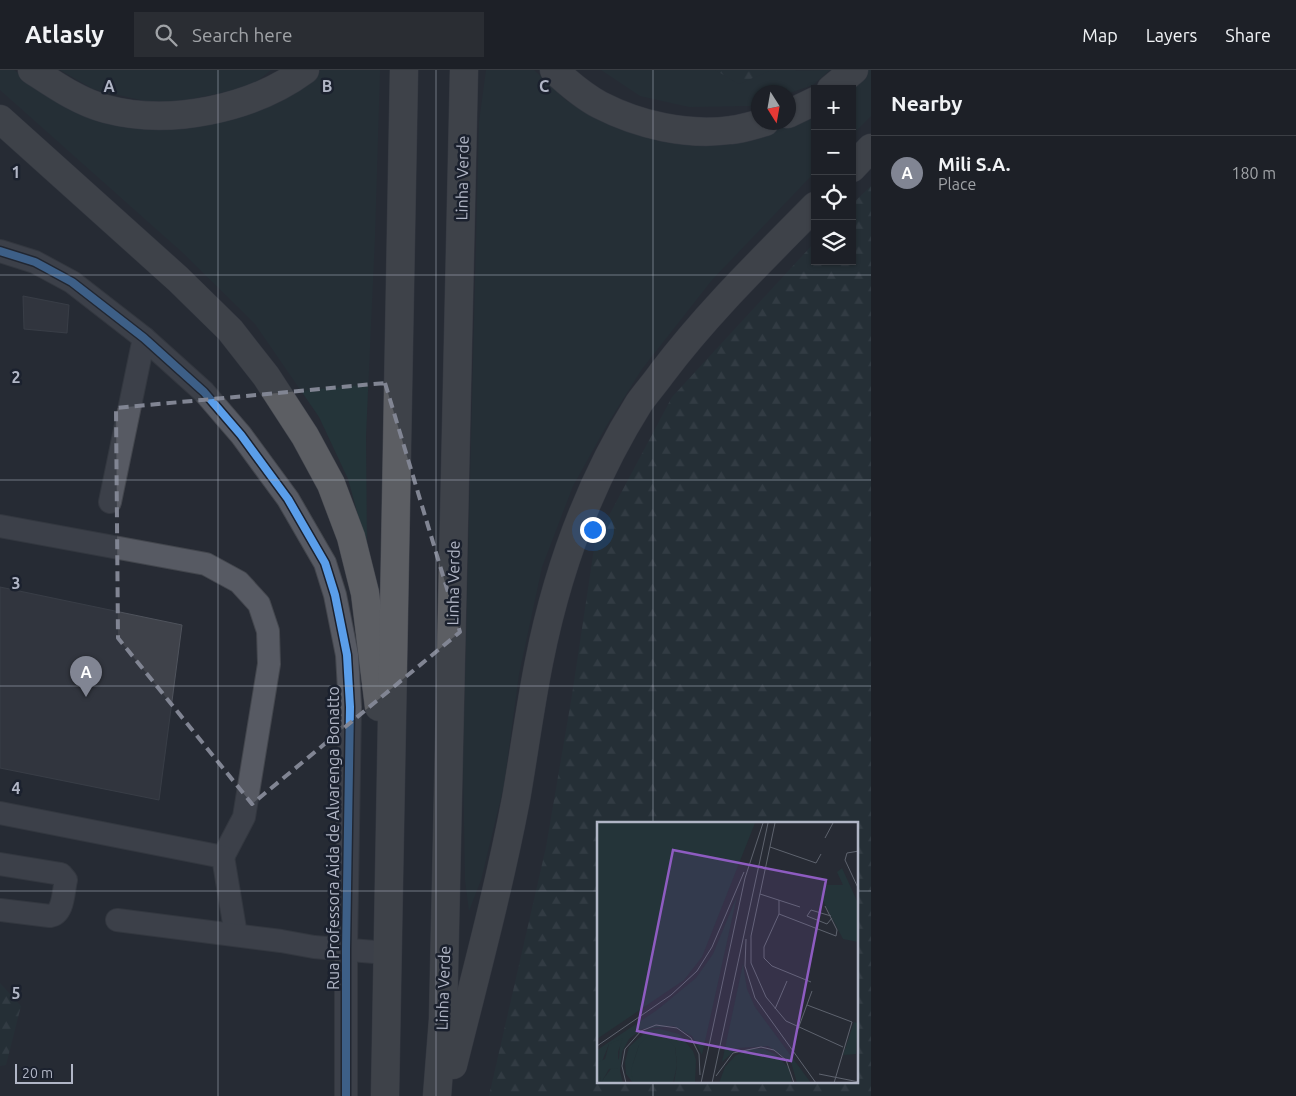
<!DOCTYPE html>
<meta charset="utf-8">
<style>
:root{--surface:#1d2027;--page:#2a2d33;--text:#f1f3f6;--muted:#a0a3a7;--line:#3b3e44;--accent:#818593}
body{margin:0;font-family:Ubuntu,sans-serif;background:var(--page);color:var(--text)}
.controls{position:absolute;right:15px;top:15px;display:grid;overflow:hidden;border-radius:0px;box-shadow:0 1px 4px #0004}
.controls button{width:45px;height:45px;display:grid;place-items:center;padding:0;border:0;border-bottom:1px solid var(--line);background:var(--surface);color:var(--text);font:25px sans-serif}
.compass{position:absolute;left:751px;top:15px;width:45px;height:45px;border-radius:50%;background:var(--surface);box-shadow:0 1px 4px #0004;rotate:169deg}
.scale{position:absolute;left:15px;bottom:12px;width:58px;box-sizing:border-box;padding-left:5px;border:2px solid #b1b6c6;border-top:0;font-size:14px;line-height:18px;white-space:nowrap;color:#b1b6c6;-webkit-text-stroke:4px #1b212e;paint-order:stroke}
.you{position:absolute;left:592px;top:459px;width:18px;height:18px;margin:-12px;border:4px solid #fff;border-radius:50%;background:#1a73e8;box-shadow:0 0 0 8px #1a73e833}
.badge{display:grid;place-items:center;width:32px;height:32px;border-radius:50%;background:var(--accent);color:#fff;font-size:16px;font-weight:700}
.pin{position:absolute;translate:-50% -41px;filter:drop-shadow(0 1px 2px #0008)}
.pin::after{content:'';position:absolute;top:26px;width:18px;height:15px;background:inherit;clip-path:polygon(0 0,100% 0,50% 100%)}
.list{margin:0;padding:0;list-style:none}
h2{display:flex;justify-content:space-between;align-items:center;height:65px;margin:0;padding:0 20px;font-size:21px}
h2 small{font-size:16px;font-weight:400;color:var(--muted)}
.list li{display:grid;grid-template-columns:32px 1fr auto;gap:15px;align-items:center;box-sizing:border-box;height:75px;padding:0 20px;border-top:1px solid var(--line)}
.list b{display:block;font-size:19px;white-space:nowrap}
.list p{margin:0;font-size:16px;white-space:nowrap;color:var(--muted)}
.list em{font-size:16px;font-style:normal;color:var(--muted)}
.icon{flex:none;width:28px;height:28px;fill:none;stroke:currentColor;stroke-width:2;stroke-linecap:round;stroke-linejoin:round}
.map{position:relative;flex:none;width:871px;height:1026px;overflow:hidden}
header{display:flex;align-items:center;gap:30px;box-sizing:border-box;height:70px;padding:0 25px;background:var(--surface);border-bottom:1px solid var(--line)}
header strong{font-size:24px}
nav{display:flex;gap:28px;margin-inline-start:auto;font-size:18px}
.search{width:350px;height:45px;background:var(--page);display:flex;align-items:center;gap:12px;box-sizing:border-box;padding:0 18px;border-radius:0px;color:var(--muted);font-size:19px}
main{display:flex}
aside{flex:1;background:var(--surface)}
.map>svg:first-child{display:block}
</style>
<header>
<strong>Atlasly</strong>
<div class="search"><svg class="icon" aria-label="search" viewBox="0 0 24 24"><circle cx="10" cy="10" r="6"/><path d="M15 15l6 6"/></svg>Search here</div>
<nav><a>Map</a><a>Layers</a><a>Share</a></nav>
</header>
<main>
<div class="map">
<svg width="871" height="1026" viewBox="0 0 871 1026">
<defs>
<pattern id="forest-firs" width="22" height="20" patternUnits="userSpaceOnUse" patternTransform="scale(1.25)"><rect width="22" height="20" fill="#243439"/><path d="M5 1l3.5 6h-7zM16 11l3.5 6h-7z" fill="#414f54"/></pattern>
</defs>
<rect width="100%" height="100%" fill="#272b34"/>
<g fill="#243439">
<path d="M 0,0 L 14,0 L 42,21 L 87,45 L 302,15 L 321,0 L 380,0 L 375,166 L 366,366 L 367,478 L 348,409 L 319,347 L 255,254 L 183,183 L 0,20 Z"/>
<path d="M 60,0 L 271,0 L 250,17 L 162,35 L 93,19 Z"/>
<path d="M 486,0 L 534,0 L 567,31 L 597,46 L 765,61 L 807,45 L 815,40 L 815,102 L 712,210 L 642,299 L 608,353 L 573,416 L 542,497 L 519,604 L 504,715 L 481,810 L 469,841 L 465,810 L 463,692 L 479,52 Z"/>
<path d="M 601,0 L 715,0 L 739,14 L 769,1 L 830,0 L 813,15 L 789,23 L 758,22 L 758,33 L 750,36 L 689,37 L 640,26 Z"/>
<path d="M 868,0 L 871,0 L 871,46 L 852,65 L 852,19 L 849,16 Z"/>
</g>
<g fill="url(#forest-firs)" fill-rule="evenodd">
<path d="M 715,0 L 796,0 L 794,2 L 769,1 L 739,14 Z"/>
<path d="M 871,116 L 871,1026 L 489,1026 L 546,777 L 572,625 L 595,472 L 672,327 L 815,172 L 815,191 L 852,191 L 852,134 ZM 598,754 L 857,754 L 857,1012 L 598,1012 Z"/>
<path d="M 0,913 L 21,936 L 6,995 L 0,996 Z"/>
</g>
<g fill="#3f424a" stroke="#4f535c">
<path d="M 23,226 L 69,235 L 67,263 L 24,259 Z"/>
<path d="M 0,517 L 182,555 L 159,730 L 0,698 Z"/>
</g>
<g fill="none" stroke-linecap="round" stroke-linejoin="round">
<g stroke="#43464d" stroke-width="24">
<g id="minor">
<path d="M 0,181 L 35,192 L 72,212 L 144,268 L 204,322 L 241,365 L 288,429 L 325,493 L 335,525 L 347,585 L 350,637 L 346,879 L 346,1026"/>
<path d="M 110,432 L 144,268"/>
<path d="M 0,456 L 206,494 L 239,512 L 259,534 L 268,561 L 269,594 L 244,747 L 223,787"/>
<path d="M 0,743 L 223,787 L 236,865"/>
<path d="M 0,794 L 61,804 L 66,810 C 63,822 64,844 50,846 L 0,840"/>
<path d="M 117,850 L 281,871 L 314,877 L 387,883"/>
</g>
</g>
<g stroke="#44474f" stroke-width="29">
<g id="highway">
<path d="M 32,0 C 55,15 79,32 106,39 C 170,56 252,39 305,0"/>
<path d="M 554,0 C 568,13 583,26 600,35 C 639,55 687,66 731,60 C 742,59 754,55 765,52"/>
<path d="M 831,19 L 854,0"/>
<path d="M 788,44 L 815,31"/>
<path d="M 0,49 L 178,209 L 230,260 L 266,306 L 305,366 L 331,414 L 351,467 L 365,523 L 379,637"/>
<path d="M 852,98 L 871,78"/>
<path d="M 453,995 C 475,907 499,818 516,729 C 524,683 530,637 539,592 C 557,501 590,411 639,333 C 646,323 655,313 662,303 C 708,242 762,190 815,136"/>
<path d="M 385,1026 L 404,0"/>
<path d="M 437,1026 L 443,949 L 464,0"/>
</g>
</g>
<use href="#minor" stroke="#575a63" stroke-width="22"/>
<use href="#highway" stroke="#5c5e63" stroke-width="28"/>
<g stroke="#1b212e" stroke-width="11">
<path id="cycleway" d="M 0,181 L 35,192 L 72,212 L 144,268 L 204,322 L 241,365 L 288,429 L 325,493 L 335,525 L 347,585 L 350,637 L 346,879 L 346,1026"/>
</g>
<use href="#cycleway" stroke="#5a9eea" stroke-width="8"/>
</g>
<path d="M0 0H871V1026H0ZM 385,313 L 460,562 L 252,734 L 118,568 L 116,338 Z" fill="#272b34" fill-opacity=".55" fill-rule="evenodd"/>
<path fill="none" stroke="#818593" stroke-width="4" stroke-dasharray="10 6" stroke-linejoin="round" d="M 385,313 L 460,562 L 252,734 L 118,568 L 116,338 Z"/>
<path fill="none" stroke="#b1b6c6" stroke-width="1" stroke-opacity="0.55" d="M 218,0 L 218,1026M 436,0 L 436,1026M 653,0 L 653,754M 0,205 L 871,205M 0,410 L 871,410M 0,616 L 871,616M 0,821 L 598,821M 857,821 L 871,821M 653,1012 L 653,1026"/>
<g text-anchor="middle" stroke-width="5" stroke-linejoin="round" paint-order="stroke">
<g font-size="16" fill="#b1b6c6" stroke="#1b212e">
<text transform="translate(462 108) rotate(-89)" y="6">Linha Verde</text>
<text transform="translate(453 513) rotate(-89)" y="6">Linha Verde</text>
<text transform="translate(333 768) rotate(-90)" y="6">Rua Professora Aida de Alvarenga Bonatto</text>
<text transform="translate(443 918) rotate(-88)" y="6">Linha Verde</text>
</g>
</g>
<g transform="translate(597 752)">
<rect width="261" height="261" fill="#272b34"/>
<path d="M 140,74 L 105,233 L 95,214 L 77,204 L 45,207 L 32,217 L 25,230 L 23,249 L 26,261 L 0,261 L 0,228 L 60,188 L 99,156 L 116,132 ZM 12,222 L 23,222 L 22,236 L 4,260 L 2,247 ZM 146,142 L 150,167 L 158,185 L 214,261 L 200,261 L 194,240 L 171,224 L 141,226 L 125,240 ZM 257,200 L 261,201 L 259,232 L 246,233 ZM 63,207 L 82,212 L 96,229 L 99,238 L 98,261 L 77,261 L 80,243 L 78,225 L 42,223 L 36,242 L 36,261 L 29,252 L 28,240 L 32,225 L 51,208 ZM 151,227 L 167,227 L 178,232 L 192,246 L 195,261 L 122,261 L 128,245 L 138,234 Z" fill="#243439" fill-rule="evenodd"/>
<path d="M 0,1 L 158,1 L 105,135 L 87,158 L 0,217 ZM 245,46 L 261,81 L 261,120 L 246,117 L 223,73 L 227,63 L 246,63 L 240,50 ZM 54,211 L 64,211 L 78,225 L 80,243 L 76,261 L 36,261 L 34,248 L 42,223 ZM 26,216 L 21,230 L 21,246 L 12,247 L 4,261 L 1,240 L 8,237 L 12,222 Z" fill="#243439"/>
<path fill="none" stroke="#5e636e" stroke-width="1" d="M 178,1 L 154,114 L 154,141 L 169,175 L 189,199 L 246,225M 228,16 L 236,1M 173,25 L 219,41 L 224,32M 262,29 L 250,31 L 248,38 L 262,68M 163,72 L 203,85M 182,78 L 182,92 L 239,114 L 240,108 L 228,84M 182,92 L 167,125 L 167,136 L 175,144 L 214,160M 234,94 L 214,88 L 210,94 L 230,102 L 235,96M 149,117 L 148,144 L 158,176 L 219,261M 210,183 L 255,200 L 237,261M 178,187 L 190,159M 201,207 L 215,169M 0,224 L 74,173 L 100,149 L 115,125 L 147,50M 222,252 L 262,260M 119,254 L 136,231 L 164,225 L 177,228 L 189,238 L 197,261M 29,261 L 25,244 L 28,227 L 44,209 L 59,203 L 80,206 L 94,216 L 102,232 L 103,253M 104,261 L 148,56 L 166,1M 115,261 L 171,1"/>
<path fill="#8e5cc1" fill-opacity="0.15" stroke="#8e5cc1" stroke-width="2.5" d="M 76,28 L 229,58 L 194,239 L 40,209 Z"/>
<rect width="261" height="261" fill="none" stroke="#b1b6c6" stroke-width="2.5"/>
</g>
<g font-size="16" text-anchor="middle" font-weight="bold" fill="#b1b6c6" stroke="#1b212e" stroke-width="5" stroke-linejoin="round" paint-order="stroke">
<text x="109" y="22">A</text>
<text x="327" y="22">B</text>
<text x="544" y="22">C</text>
<text x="16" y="108">1</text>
<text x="16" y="313">2</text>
<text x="16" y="519">3</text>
<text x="16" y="724">4</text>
<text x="16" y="929">5</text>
</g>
</svg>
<div class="controls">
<button>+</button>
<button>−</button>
<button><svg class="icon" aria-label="locate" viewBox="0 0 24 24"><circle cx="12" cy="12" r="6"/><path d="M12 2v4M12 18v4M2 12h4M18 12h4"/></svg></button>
<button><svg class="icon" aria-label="layers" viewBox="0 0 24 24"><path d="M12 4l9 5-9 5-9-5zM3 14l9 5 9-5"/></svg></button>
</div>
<svg class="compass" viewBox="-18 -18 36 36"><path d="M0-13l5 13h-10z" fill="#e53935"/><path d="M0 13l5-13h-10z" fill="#a0a3a7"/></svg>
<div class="scale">20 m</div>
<div class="you"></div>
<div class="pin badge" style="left:86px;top:627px">A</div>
</div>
<aside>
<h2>Nearby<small></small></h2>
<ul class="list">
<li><span class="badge">A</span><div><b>Mili S.A.</b><p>Place</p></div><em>180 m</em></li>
</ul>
</aside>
</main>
